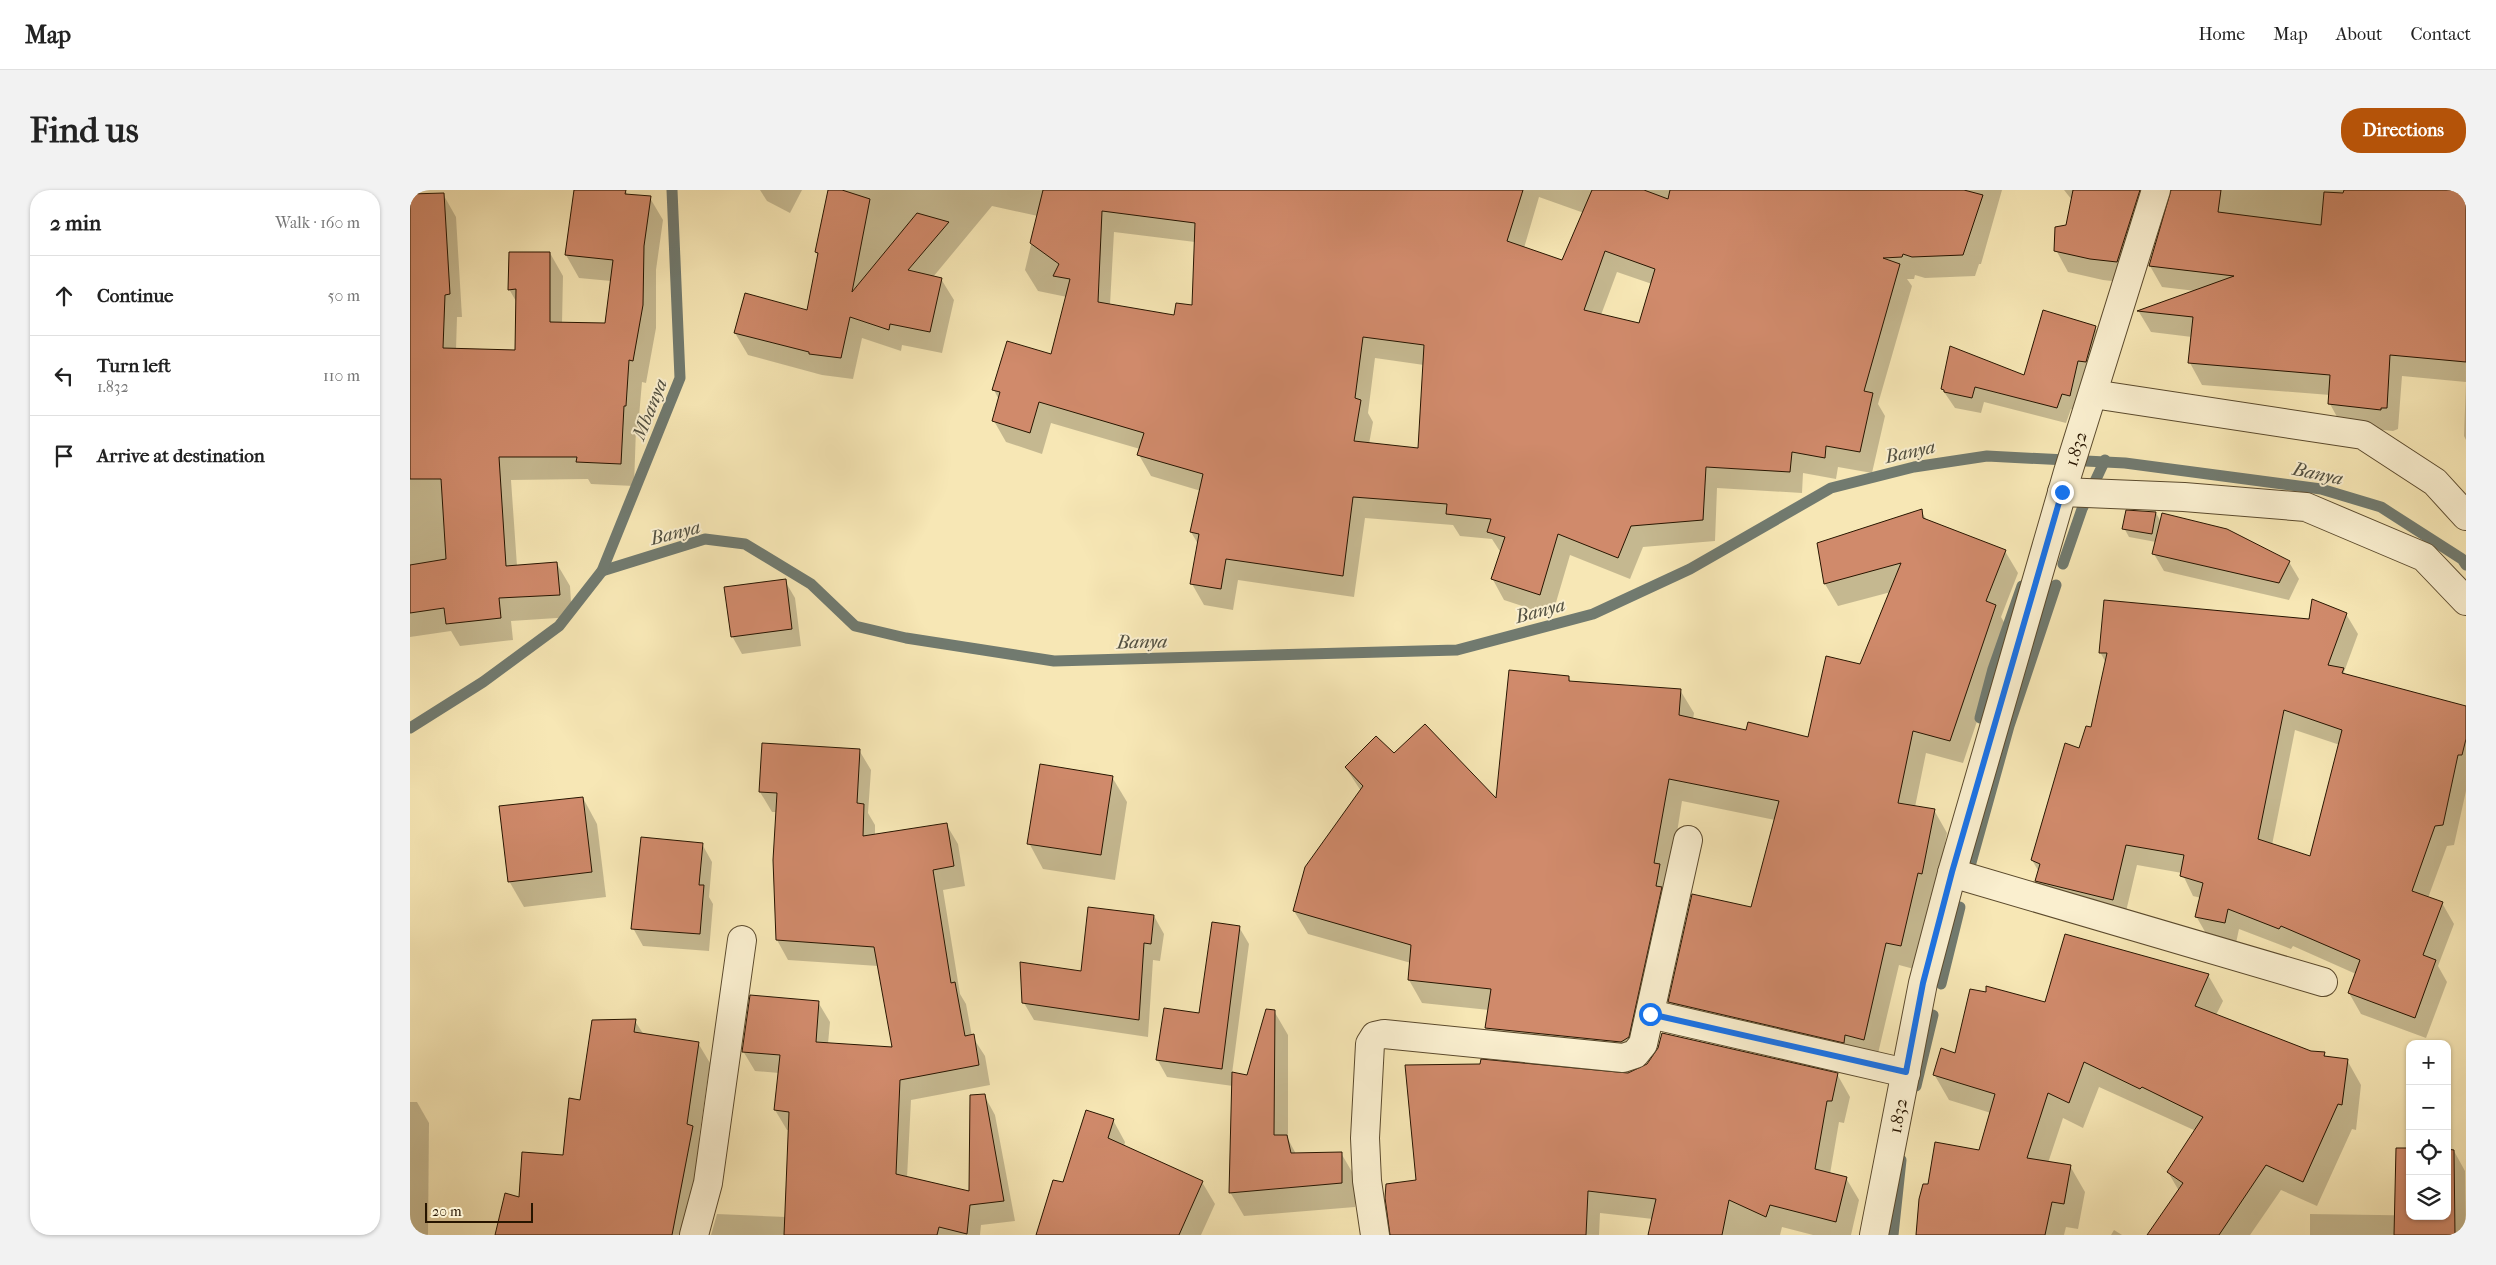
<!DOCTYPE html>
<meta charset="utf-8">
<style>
:root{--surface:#fff;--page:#f2f2f2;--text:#222;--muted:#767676;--line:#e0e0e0;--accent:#b45309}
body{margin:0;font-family:"IM FELL French Canon",serif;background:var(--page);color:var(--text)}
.controls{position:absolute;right:15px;bottom:15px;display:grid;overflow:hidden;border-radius:10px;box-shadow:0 1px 4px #0004}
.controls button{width:45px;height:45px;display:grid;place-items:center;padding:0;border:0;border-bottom:1px solid var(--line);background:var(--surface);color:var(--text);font:25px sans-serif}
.scale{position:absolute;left:15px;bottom:12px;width:108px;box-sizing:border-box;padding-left:5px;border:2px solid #271500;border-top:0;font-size:14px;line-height:18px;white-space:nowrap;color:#271500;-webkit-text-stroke:4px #faefcf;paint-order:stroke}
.stop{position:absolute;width:15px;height:15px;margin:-11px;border:4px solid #1a73e8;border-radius:50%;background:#fff}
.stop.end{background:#1a73e8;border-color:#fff;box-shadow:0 1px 5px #0008}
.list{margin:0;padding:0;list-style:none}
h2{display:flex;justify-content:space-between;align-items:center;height:65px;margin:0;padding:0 20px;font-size:21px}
h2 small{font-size:16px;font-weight:400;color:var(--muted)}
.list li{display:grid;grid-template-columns:32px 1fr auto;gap:15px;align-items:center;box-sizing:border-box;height:80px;padding:0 20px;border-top:1px solid var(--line)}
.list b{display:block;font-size:19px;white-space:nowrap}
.list p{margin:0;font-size:16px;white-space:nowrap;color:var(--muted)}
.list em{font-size:16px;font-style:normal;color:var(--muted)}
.icon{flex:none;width:28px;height:28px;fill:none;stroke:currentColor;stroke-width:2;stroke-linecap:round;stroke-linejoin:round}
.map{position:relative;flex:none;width:2056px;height:1045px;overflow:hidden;border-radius:20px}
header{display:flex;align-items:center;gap:30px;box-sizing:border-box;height:70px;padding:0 25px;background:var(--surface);border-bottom:1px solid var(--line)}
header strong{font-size:24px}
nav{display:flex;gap:28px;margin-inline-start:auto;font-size:18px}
.intro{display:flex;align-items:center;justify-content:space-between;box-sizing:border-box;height:120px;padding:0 30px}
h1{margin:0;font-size:35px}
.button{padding:12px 22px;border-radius:20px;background:var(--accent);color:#fff;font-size:18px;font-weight:700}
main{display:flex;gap:30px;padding:0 30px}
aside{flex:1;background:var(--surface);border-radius:20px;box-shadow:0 1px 4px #0004}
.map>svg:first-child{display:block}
</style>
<header>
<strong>Map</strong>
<nav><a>Home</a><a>Map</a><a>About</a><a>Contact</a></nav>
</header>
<div class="intro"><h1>Find us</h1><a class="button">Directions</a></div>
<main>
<aside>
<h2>2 min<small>Walk · 160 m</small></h2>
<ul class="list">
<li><svg class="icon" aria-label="ahead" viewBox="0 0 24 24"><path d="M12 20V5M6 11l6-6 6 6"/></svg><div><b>Continue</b></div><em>50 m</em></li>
<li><svg class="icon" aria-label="left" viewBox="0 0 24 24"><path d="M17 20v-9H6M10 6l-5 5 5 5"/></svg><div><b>Turn left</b><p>1.832</p></div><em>110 m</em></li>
<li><svg class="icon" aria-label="arrive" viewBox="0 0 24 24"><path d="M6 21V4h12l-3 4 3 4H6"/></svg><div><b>Arrive at destination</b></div></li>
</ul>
</aside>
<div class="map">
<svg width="2056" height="1045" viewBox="0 0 2056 1045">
<rect width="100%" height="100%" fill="#f7e7b5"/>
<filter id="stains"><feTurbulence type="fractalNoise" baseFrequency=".004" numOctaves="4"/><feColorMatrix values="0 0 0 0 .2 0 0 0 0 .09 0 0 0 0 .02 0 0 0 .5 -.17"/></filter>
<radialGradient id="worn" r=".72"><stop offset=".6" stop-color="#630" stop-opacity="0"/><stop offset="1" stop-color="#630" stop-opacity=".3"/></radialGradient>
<g fill="#0003" fill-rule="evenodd">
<path d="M 0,0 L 2,0 L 2,5 L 33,4 L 46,27 L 52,127 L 47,127 L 46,160 L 106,161 L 107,113 L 99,99 L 140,63 L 153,86 L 152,134 L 196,135 L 201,91 L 169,88 L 156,65 L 215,0 L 218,5 L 240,8 L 253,30 L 246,80 L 246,138 L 236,193 L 232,192 L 228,238 L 226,238 L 224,296 L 181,294 L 178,289 L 101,290 L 107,376 L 147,374 L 160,396 L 162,427 L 101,431 L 103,450 L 50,456 L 41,441 L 0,447 Z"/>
<path d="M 350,0 L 392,0 L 380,23 L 357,11 Z"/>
<path d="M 419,0 L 1592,0 L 1571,74 L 1569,74 L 1565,86 L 1515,88 L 1505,85 L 1504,89 L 1497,89 L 1502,96 L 1468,214 L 1475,226 L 1462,283 L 1428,277 L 1426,289 L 1393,283 L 1392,303 L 1307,298 L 1305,351 L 1233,357 L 1220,389 L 1160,365 L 1142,426 L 1094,410 L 1082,388 L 1091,363 L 1082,349 L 1050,346 L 1043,335 L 955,328 L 944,407 L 828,390 L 823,420 L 794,415 L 782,394 L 788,354 L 781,342 L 791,301 L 741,286 L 729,265 L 730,259 L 641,233 L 632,264 L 596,252 L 584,231 L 589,210 L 584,200 L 642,166 L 657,107 L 628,101 L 615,80 L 628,26 L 582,16 L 523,87 L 531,89 L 544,110 L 532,163 L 492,155 L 491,161 L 452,148 L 443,189 L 412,185 L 338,165 L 325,143 L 398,121 L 408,66 L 406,62 ZM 1129,7 L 1174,23 L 1153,72 L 1114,58 ZM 704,42 L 785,52 L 783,117 L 766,126 L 700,115 ZM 1207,82 L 1242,94 L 1230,135 L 1191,125 ZM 965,168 L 1014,175 L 1009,259 L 959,254 L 963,232 L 958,223 Z"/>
<path d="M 1654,0 L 2056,0 L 2056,250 L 2054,246 L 2056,192 L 1992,186 L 1988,239 L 1983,241 L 1932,236 L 1920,214 L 1920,205 L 1792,195 L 1780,173 L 1782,147 L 1741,142 L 1729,122 L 1786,101 L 1752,97 L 1740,76 L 1762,6 L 1756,6 L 1719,93 L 1693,90 L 1658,82 L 1646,60 L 1657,36 L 1662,10 Z"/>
<path d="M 1685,137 L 1694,153 L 1668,221 L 1661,219 L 1656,233 L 1574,212 L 1571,223 L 1545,218 L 1532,199 L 1615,187 Z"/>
<path d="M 1511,321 L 1518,332 L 1595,361 L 1608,383 L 1591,427 L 1598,439 L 1553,573 L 1516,563 L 1505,617 L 1524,620 L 1537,643 L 1525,706 L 1521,705 L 1504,779 L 1489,775 L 1466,872 L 1273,835 L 1260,812 L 1342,719 L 1365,630 L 1272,611 L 1231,870 L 1090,861 L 1076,838 L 1079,820 L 1012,813 L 999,790 L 1001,773 L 898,744 L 884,721 L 951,601 L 936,578 L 984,565 L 1087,610 L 1158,487 L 1161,492 L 1270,500 L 1284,523 L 1283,530 L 1337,542 L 1399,548 L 1450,476 L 1481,402 L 1428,416 L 1415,394 Z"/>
<path d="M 1746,323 L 1751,332 L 1879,372 L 1889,389 L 1879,410 L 1754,381 L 1744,364 L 1746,352 L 1719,347 L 1714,338 Z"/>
<path d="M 375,391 L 385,408 L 391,456 L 332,464 L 322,446 Z"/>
<path d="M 1936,424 L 1948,444 L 1934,482 L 1936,486 L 2056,517 L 2056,601 L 2044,655 L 2037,656 L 2018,708 L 2032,713 L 2044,734 L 2028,776 L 2037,792 L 2016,848 L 1951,824 L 1939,803 L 1946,784 L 1883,756 L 1881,759 L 1829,739 L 1826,753 L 1798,747 L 1786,726 L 1791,708 L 1783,706 L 1772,683 L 1727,675 L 1714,730 L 1638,711 L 1626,691 L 1629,682 L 1622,670 L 1670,560 L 1682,539 L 1696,473 L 1690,462 ZM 1885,540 L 1930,555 L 1901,668 L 1862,655 Z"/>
<path d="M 449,560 L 461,580 L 458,623 L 465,635 L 465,646 L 536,634 L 548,654 L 555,696 L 533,700 L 550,804 L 556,814 L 562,846 L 575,866 L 580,895 L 501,910 L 497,988 L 561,1003 L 574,905 L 585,925 L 605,1031 L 571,1035 L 570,1045 L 301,1045 L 307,1024 L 376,1027 L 380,940 L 377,940 L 365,920 L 369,883 L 345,881 L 333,861 L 408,812 L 420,832 L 418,854 L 484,858 L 468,776 L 378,770 L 367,750 L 367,622 L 362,622 L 350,602 Z"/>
<path d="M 702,587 L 717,612 L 705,690 L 633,679 L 619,653 Z"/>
<path d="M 173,608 L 187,634 L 196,707 L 114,717 L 99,691 Z"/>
<path d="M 292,654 L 302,672 L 299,707 L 303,714 L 299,761 L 233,756 L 223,738 Z"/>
<path d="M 744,726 L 754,744 L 750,771 L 743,770 L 738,847 L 624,830 L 614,813 L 672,782 Z"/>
<path d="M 829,737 L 839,754 L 822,884 L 838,887 L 864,821 L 878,845 L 878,949 L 886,964 L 931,963 L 945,987 L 945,1017 L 834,1026 L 820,1002 L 823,896 L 757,887 L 747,869 L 790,824 Z"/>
<path d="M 1798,785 L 1813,811 L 1806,825 L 1900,862 L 1914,864 L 1916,867 L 1937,870 L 1951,895 L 1946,940 L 1942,939 L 1907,1016 L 1871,1000 L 1840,1045 L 1739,1045 L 1769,1001 L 1758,982 L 1786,941 L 1689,897 L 1673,938 L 1653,928 L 1638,973 L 1660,976 L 1675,1002 L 1668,1039 L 1656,1037 L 1654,1045 L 1507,1045 L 1519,995 L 1570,961 L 1581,923 L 1539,910 L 1524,884 L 1545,864 L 1636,814 Z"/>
<path d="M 225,831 L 234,845 L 288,853 L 300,873 L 289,948 L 294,957 L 284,1045 L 86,1045 L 110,1008 L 154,966 L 171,911 Z"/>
<path d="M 1218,884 L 1427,884 L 1440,907 L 1434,933 L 1429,932 L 1420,984 L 1436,988 L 1449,1010 L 1441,1045 L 1403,1045 L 1372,1037 L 1370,1045 L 1239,1045 L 1243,1029 L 1190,1023 L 1189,1045 L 981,1045 L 1007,991 Z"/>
<path d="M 0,912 L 7,912 L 19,933 L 18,1045 L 0,1045 Z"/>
<path d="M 703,930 L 715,952 L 714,957 L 792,992 L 805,1014 L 791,1045 L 627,1045 L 654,994 Z"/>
<path d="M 2044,961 L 2055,981 L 2056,1045 L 1900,1045 L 1900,1024 L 2037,1026 Z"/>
<path d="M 1704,1040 L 1712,1045 L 1701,1045 Z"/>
</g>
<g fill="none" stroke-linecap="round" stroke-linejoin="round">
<g stroke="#717a6f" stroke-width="11">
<path d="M 1653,374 L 1672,319 L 1695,270"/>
<path d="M 192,381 L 295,349 L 335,354 L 401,394 L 445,436 L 496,448 L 644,471 L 1047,460 L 1183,424 L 1280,379 L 1421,298 L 1504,277 L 1577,266 L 1715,273 L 1911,299 L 1971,317 L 2052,369 L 2056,375"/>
<path d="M 1570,528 L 1583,479 L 1612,396"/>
<path d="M 0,538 L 73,492 L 149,436 L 192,381 L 270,188 L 262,0"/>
<path d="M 1557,687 L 1599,536 L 1646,395"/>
<path d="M 1531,794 L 1550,717"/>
<path d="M 1506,896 L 1523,825"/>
<path d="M 1483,1045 L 1491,970"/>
</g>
</g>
<g fill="#d08a6b" stroke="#271500" fill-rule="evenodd">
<path d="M 164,0 L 216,0 L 215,4 L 241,6 L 234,56 L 233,115 L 223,171 L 219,170 L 216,216 L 214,216 L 211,274 L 166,272 L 167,267 L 89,267 L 96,376 L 147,372 L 150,405 L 89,408 L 91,428 L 36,434 L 34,418 L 0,423 L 0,375 L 36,369 L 31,289 L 0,289 L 0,4 L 34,3 L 40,104 L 35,105 L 33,158 L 105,160 L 106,99 L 98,100 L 99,62 L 140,62 L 140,132 L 195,133 L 203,70 L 155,65 Z"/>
<path d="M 418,0 L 432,0 L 460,9 L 442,102 L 507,23 L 539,32 L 498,80 L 532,88 L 520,142 L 480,134 L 479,140 L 440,127 L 431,168 L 399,164 L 399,162 L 324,143 L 335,103 L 397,120 L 408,63 L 405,62 Z"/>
<path d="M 633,0 L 1113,0 L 1097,51 L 1152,70 L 1182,0 L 1234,0 L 1258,9 L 1260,0 L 1554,0 L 1573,5 L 1553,65 L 1502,67 L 1493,64 L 1492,67 L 1473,68 L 1490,74 L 1454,201 L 1463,203 L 1450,262 L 1416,256 L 1415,268 L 1382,262 L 1380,282 L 1296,277 L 1293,330 L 1221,336 L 1208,368 L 1148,344 L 1130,405 L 1081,389 L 1095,347 L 1077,342 L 1081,329 L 1036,324 L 1037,314 L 943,307 L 933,386 L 816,369 L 811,399 L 780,394 L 789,344 L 780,342 L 793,284 L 727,265 L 734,243 L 629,212 L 620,243 L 582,231 L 590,202 L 582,200 L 597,151 L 641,164 L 660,89 L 643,86 L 649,74 L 620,53 ZM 692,21 L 785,33 L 782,115 L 766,113 L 764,125 L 688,112 ZM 1195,61 L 1245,79 L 1229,133 L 1174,120 ZM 953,147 L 1014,155 L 1008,258 L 944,251 L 951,210 L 945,208 Z"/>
<path d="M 1663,0 L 1730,0 L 1707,72 L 1680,69 L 1644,61 L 1645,37 L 1656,35 Z"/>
<path d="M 1761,0 L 1811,0 L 1808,22 L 1911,35 L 1914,2 L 1933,3 L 1934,0 L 2056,0 L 2056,172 L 1980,165 L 1977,218 L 1971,218 L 1971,220 L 1918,214 L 1920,185 L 1778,173 L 1783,127 L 1727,121 L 1824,86 L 1739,76 Z"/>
<path d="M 1633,120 L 1686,136 L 1676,172 L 1668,171 L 1660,206 L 1652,204 L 1647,218 L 1565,197 L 1562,208 L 1534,202 L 1534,200 L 1531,199 L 1540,156 L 1614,185 Z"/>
<path d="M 1512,319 L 1513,328 L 1596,360 L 1576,411 L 1586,415 L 1540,551 L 1503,541 L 1488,613 L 1525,619 L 1512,684 L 1508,683 L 1491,756 L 1476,753 L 1454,850 L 1435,845 L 1434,853 L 1258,812 L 1282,704 L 1341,717 L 1369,611 L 1259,589 L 1244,673 L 1250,674 L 1246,696 L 1252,697 L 1219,847 L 1211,852 L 1075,838 L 1081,799 L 998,790 L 1001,755 L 883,721 L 895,677 L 953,596 L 935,577 L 966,546 L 984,563 L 1015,534 L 1086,608 L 1099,480 L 1159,486 L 1159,491 L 1271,499 L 1269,525 L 1336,540 L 1338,532 L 1398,547 L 1416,466 L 1450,474 L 1491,373 L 1414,394 L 1407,353 Z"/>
<path d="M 1716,320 L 1746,322 L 1742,344 L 1712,339 Z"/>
<path d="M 1752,323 L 1817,339 L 1880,371 L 1869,393 L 1742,364 Z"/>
<path d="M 376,389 L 382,439 L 321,447 L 314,397 Z"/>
<path d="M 1902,409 L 1937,423 L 1918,475 L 1934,478 L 1932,483 L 2056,516 L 2056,549 L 2052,565 L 2048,565 L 2033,635 L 2025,636 L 2002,701 L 2033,712 L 2013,765 L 2026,770 L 2005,828 L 1938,803 L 1950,770 L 1871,736 L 1869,739 L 1818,719 L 1815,733 L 1785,727 L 1793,693 L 1770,686 L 1774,665 L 1716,655 L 1703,710 L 1625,691 L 1630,674 L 1621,670 L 1655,553 L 1669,558 L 1676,536 L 1681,537 L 1697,463 L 1689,463 L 1694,410 L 1899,429 ZM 1874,520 L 1932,540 L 1900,666 L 1848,649 Z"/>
<path d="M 352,553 L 450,559 L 447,613 L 454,614 L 453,646 L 537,633 L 544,676 L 523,680 L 541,793 L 545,792 L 555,846 L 564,844 L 569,875 L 490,890 L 486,984 L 559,1001 L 560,905 L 575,904 L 594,1011 L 560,1015 L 557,1044 L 529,1037 L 527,1045 L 374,1045 L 379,922 L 364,920 L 370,865 L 332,862 L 340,805 L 409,811 L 406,852 L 482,857 L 464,757 L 366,750 L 363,670 L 367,603 L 349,602 Z"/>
<path d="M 630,574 L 703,586 L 691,665 L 617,654 Z"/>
<path d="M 173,607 L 182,682 L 98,692 L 89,616 Z"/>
<path d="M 231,647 L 293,653 L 289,695 L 294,695 L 290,744 L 221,739 Z"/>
<path d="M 678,717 L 744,725 L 741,754 L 734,753 L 729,830 L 612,813 L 610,772 L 671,781 Z"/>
<path d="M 802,732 L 830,736 L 812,879 L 746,870 L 754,818 L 789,823 Z"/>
<path d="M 1655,744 L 1799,784 L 1785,816 L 1901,861 L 1915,862 L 1914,866 L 1938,869 L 1932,915 L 1928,914 L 1893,992 L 1856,975 L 1809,1045 L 1737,1045 L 1773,993 L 1757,982 L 1793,927 L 1732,897 L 1730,899 L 1674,872 L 1659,913 L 1638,903 L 1617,968 L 1661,975 L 1654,1014 L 1642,1012 L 1635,1045 L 1506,1045 L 1509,1009 L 1513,994 L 1518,994 L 1525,952 L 1569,960 L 1585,904 L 1523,885 L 1531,858 L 1545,863 L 1560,799 L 1576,802 L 1576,796 L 1635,812 Z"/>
<path d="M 856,819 L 865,820 L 864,945 L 877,945 L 881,963 L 932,962 L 932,993 L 819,1003 L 822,882 L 837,885 Z"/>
<path d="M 226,829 L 224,842 L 289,852 L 277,934 L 283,936 L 262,1045 L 85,1045 L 95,1003 L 109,1007 L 112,962 L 153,965 L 159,908 L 170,910 L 182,830 Z"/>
<path d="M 1252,843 L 1428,883 L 1422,911 L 1417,911 L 1405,979 L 1437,987 L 1426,1032 L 1360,1015 L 1356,1027 L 1319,1010 L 1312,1045 L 1238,1045 L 1246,1009 L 1178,1001 L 1176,1045 L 980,1045 L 975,1008 L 976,994 L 1006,990 L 995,875 L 1070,874 L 1071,869 L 1218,883 L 1237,874 L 1248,858 Z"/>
<path d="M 676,920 L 704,929 L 698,948 L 793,991 L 769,1045 L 626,1045 L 643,990 L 653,992 Z"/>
<path d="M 1986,958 L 2000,958 L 2000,1026 L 2037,1026 L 2037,959 L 2044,960 L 2045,1045 L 1984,1045 Z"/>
</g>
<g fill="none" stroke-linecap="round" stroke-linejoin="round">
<g stroke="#5b4a2d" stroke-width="30">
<g id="street">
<path d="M 1683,204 L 1953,245 L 2025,292 L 2056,326"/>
<path d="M 1652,302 L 1774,307 L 1896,317 L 2014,367 L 2056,411"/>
<path d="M 1542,683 L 1913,792"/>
<path d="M 1240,824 L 1496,883"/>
<path d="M 284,1045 L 298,993 L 332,750"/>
<path d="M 965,1045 L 957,991 L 955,948 L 960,854 L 965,846 L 974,844 L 1213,868 L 1225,864 L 1233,854 L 1278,650"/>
<path d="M 1464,1045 L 1513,793 L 1542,683 L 1658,282 L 1746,0"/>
</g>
</g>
<use href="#street" stroke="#faefcf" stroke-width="28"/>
</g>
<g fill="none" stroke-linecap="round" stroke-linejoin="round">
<path stroke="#1a73e8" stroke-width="6" d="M 1240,824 L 1496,882 L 1513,793 L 1542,682 L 1652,302"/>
</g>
<g text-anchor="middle" stroke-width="4" stroke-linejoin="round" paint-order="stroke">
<g font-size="18" fill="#271500" stroke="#faefcf">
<text transform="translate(1666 259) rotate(-72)" y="6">1.832</text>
<text transform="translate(1488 926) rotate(-79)" y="6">1.832</text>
</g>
<g font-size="19" font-style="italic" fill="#525041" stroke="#faefcf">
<text transform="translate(239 219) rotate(-68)" y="7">Mbanya</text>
<text transform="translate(1500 261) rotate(-12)" y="7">Banya</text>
<text transform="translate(1908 283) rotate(12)" y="7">Banya</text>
<text transform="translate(265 342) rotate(-14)" y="7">Banya</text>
<text transform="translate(1130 420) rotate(-15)" y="7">Banya</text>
<text transform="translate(732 451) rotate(-1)" y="7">Banya</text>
</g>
</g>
<rect width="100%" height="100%" filter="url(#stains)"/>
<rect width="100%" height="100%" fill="url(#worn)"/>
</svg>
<div class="controls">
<button>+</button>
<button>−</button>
<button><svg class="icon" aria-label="locate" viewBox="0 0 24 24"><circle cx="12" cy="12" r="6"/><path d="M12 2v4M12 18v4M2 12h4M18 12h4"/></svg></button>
<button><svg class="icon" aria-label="layers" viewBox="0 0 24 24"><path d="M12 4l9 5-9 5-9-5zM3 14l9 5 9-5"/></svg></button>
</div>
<div class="scale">20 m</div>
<div class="stop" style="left:1240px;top:824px"></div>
<div class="stop end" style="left:1652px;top:302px"></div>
</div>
</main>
